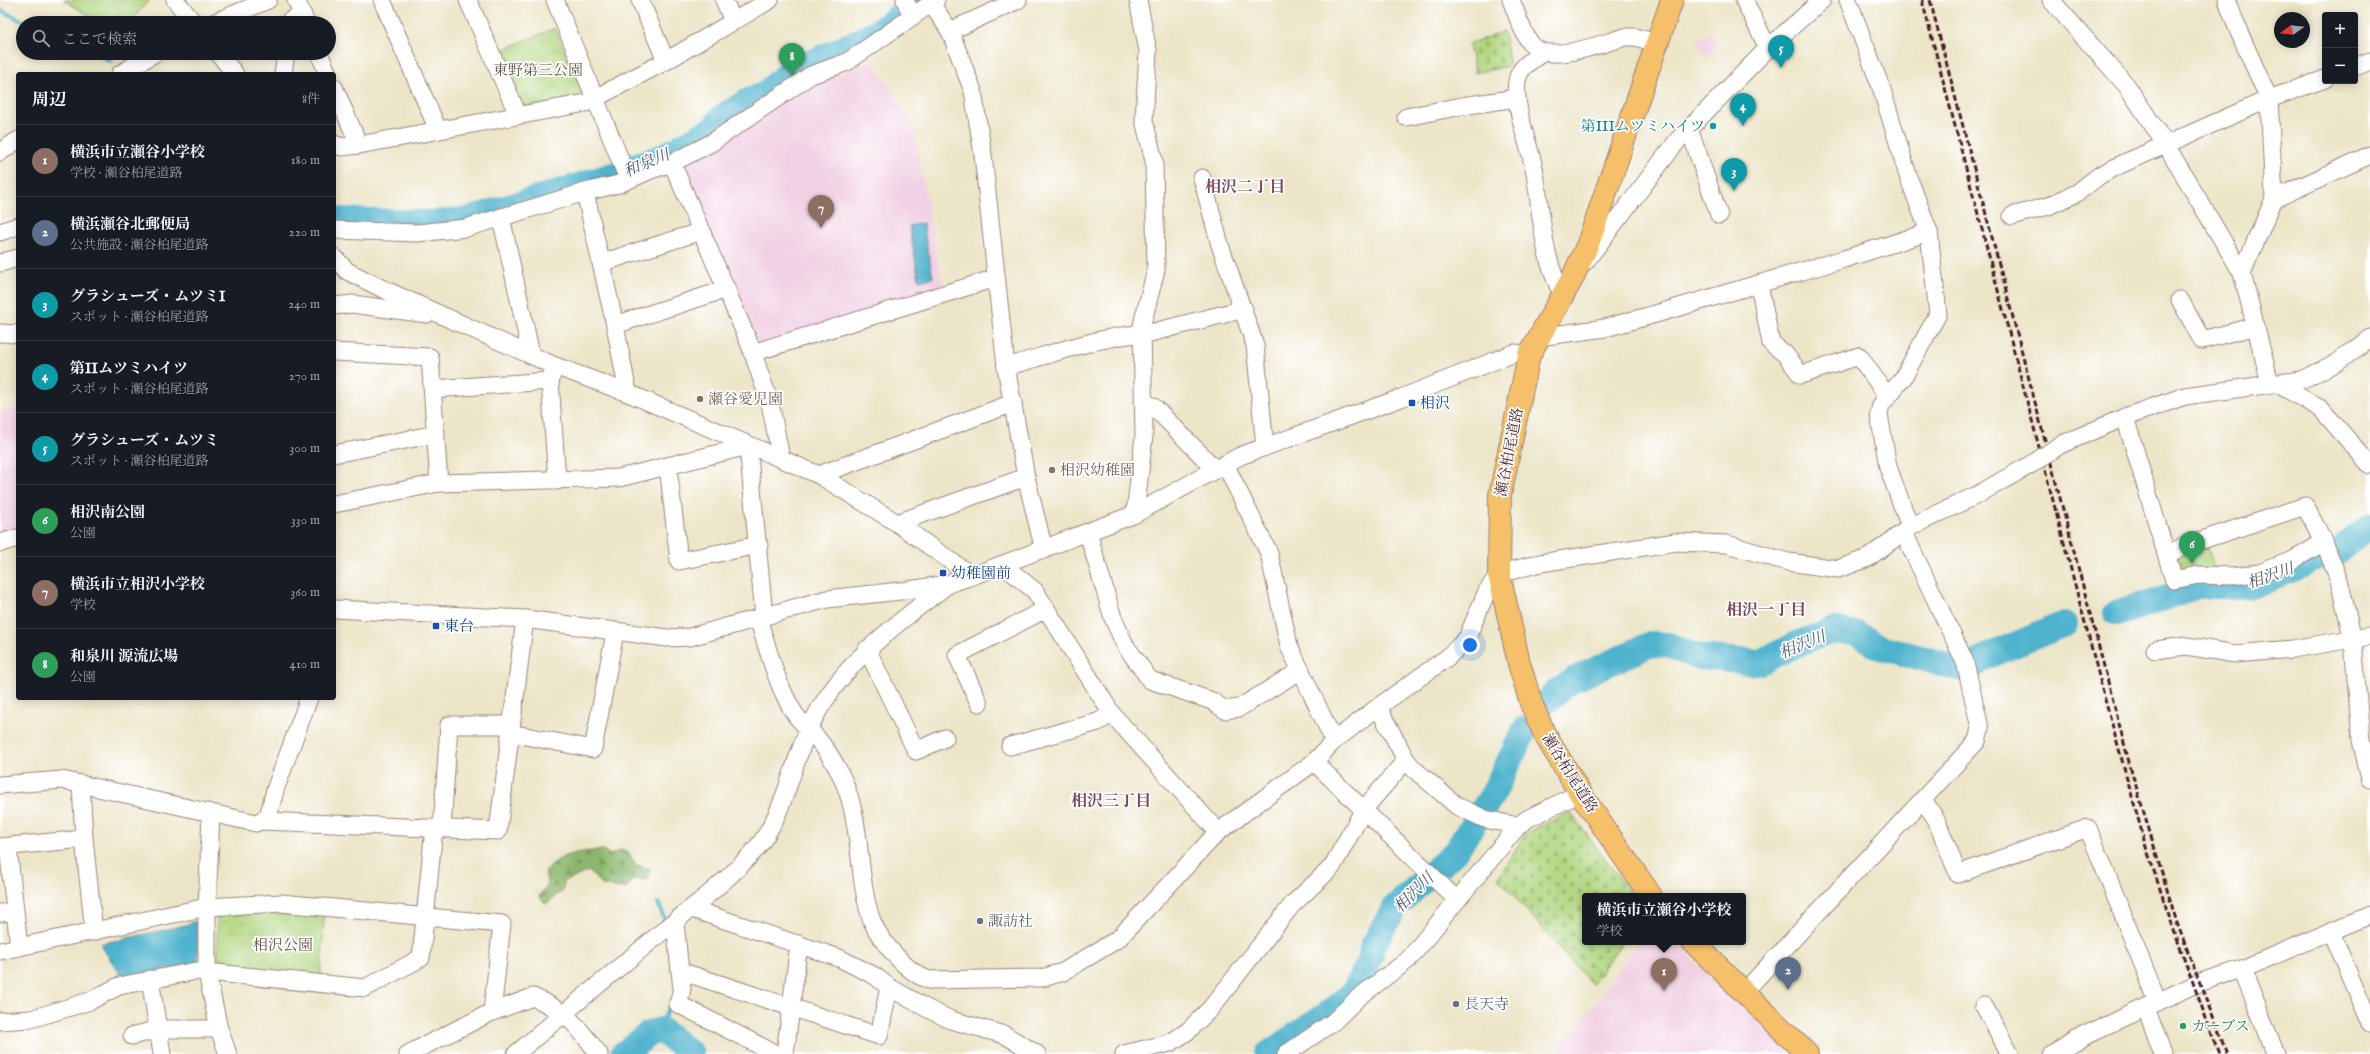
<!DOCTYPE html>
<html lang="ja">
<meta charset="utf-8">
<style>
:root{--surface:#171b24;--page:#20242c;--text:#f1f3f6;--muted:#9ea1a6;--line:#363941;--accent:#d93025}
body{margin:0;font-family:"IM FELL English","Noto Serif JP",serif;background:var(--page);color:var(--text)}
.controls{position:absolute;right:12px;top:12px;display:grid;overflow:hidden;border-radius:4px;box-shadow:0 2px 10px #0003}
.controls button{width:36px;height:36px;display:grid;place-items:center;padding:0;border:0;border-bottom:1px solid var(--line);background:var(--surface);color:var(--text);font:20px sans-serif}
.compass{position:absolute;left:2274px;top:12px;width:36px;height:36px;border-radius:50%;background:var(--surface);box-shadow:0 2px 10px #0003;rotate:255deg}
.you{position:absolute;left:1470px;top:645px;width:14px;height:14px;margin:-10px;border:3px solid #fff;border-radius:50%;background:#1a73e8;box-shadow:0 0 0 6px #1a73e833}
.badge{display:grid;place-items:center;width:26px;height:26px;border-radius:50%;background:var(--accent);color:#fff;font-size:13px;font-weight:700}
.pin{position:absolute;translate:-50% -33px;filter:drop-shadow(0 1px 2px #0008)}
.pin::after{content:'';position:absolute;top:21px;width:14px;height:12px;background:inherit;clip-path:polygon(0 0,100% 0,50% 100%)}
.popup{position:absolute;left:1582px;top:893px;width:164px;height:52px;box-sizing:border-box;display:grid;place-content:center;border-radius:4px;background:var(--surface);filter:drop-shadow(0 1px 3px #0005);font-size:13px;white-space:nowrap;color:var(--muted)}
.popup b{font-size:15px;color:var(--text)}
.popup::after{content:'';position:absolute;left:50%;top:100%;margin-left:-8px;border:8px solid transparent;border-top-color:var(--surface)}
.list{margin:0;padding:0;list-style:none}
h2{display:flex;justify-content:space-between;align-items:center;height:52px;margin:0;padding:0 16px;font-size:17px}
h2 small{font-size:13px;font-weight:400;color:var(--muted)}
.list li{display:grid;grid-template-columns:26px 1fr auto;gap:12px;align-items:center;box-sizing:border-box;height:72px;padding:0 16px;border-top:1px solid var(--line)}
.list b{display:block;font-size:15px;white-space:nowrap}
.list p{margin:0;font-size:13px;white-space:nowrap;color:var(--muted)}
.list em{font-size:13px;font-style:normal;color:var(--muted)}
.icon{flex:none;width:22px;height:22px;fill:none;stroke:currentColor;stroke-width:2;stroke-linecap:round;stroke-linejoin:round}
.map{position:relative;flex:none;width:2370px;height:1054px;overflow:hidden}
.search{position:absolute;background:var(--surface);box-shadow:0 2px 10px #0003;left:16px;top:16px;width:320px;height:44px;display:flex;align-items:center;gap:10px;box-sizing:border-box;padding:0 14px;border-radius:22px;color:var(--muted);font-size:15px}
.panel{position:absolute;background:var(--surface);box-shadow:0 2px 10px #0003;left:16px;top:72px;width:320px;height:628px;border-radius:4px}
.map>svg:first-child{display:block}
</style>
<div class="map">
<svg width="2370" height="1054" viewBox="0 0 2370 1054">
<defs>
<pattern id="forest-firs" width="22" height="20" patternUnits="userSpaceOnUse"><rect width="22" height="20" fill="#8cb76e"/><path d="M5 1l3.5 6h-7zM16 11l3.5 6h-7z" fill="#74945b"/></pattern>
<pattern id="cemetery-stones" width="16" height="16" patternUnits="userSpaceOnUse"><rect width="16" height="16" fill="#b0d680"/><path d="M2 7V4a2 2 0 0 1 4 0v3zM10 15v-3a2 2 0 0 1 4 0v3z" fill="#99b76f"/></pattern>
<pattern id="park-crowns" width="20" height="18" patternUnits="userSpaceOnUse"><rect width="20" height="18" fill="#b0d680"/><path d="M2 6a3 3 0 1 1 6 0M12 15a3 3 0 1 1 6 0" fill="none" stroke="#99b76f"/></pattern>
</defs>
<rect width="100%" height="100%" fill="#fff"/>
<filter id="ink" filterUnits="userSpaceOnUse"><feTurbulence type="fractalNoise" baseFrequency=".025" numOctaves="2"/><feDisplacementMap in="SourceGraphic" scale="8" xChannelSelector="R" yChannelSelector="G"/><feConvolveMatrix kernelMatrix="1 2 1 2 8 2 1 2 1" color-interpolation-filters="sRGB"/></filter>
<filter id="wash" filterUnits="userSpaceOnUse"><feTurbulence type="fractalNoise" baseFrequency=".012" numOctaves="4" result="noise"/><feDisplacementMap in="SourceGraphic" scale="16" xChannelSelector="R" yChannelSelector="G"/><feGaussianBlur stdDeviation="0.9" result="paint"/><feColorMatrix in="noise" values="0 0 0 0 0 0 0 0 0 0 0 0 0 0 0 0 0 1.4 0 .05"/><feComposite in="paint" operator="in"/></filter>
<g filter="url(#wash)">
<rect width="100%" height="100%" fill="#ece5c8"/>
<g fill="#f1d0e3">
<path d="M 1711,32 L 1716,41 L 1712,43 L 1716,50 L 1706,56 L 1697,40 Z"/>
<path d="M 872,60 L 913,126 L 943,288 L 759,344 L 684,167 L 684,161 L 804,89 Z"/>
<path d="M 18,408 L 18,530 L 0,535 L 0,413 Z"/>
<path d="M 1637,942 L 1678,942 L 1710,978 L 1797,1054 L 1564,1054 L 1558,1048 L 1595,1004 Z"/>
</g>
<path fill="url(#forest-firs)" stroke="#6b6b4c" d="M 604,850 L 610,855 L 621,850 L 628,853 L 637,865 L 650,869 L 648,880 L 633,879 L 626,889 L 602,885 L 589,871 C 579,874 573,880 564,880 L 563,890 L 546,904 L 539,896 L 548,884 L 545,872 C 560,852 580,852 604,850 Z"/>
<g fill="url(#cemetery-stones)" stroke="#7d7a56">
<path d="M 1504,31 L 1510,66 L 1475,73 L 1469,44 Z"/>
<path d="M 1570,812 L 1633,896 L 1585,896 L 1585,942 L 1622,942 L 1592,985 L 1498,878 L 1525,834 Z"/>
</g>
<g fill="url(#park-crowns)" stroke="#7d7a56">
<path d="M 555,28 L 582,93 L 579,98 L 518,109 L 497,52 Z"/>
<path d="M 2206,543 L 2216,572 L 2176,577 L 2169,557 Z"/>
<path d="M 266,913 L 324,917 L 321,977 L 218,970 L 217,916 Z"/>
</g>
<path fill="#b0d680" stroke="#7d7a56" d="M 64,0 L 150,0 L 128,23 L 101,23 Z"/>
<g fill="#4fb3cd" stroke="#4c697c">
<path d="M 923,223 L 933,278 L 919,280 L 909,226 Z"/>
<path d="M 194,921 L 197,924 L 198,964 L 122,977 L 100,944 L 186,925 Z"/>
</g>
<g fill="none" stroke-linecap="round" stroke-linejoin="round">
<g stroke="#4fb3cd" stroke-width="4.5">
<path d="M 0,10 L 27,23"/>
<path d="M 97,53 L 110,61"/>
<path d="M 658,903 L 667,924"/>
<path d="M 661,1030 L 665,1015 L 672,1002"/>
</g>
<g stroke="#4fb3cd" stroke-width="26">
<path d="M 334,220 L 437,223 L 470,219 L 617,174 L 634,166 L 666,155 L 713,129 L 722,117 L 750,100 L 764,95 L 788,73 L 851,45 L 884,28 L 919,0"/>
<path d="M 2116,613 L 2164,599 L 2197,586 L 2249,586 L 2278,576 L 2313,559 L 2338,551 L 2370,526"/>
<path d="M 1544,704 L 1560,689 L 1575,679 L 1651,644 L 1668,645 L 1694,656 L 1758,663 L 1804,641 L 1836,630 L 1858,634 L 1877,646 L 1962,669 L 1972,667 L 1984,658 L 2064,624"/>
<path d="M 623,1054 L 650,1033 L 661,1030 L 691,1054"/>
<path d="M 1268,1054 L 1326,1015 L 1353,993 L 1366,969 L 1374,944 L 1396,906 L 1455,852 L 1493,794 L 1525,729"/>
</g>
</g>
</g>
<g filter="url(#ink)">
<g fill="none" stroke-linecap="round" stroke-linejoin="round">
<g stroke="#9b827a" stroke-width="19">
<g id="minor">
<path d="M 175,0 L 194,23"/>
<path d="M 296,0 L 306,23"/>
<path d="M 382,0 L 438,130"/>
<path d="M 468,0 L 518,115"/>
<path d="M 555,0 L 628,179"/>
<path d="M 640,0 L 666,61"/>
<path d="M 724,0 L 733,21"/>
<path d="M 905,0 L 912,16"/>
<path d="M 1511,0 C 1517,14 1522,33 1532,45 C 1549,65 1603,43 1625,37 L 1635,37 L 1657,43"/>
<path d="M 1744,0 L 1768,48"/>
<path d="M 1848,0 L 1882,90 L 1909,179 L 1929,232 L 1938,314 L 1903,378 L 1881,405 L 1879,414 L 1888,467 L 1910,527"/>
<path d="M 2051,0 L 2127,86 L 2166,145 L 2242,273"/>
<path d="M 2227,0 L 2239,32 L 2269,99 L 2274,199 L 2242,273 L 2270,383"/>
<path d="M 932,5 L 950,31 L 973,91 L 983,155 L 1006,367 L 1026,477 L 1044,550"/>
<path d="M 213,23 L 268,0"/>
<path d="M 289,23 L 290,21 L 303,15"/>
<path d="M 950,31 L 1018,0"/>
<path d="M 218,53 L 235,74"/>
<path d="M 319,53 L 328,74"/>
<path d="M 1542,53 C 1531,61 1519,67 1517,81 C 1513,106 1529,143 1534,168 C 1542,210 1541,257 1563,295"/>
<path d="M 2355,67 L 2370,61"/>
<path d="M 120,74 L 155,53"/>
<path d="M 283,74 L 286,53"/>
<path d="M 334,87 L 359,145"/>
<path d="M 1406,117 L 1462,106 L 1517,98"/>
<path d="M 1689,128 L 1719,215"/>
<path d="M 334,144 L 342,147 L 359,145 L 586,103 L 666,61 L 770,0"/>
<path d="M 0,152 L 18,140"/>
<path d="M 672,163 L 750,345 L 770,403 L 781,458"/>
<path d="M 1202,178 L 1220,245 L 1255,345 L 1265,447"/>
<path d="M 585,192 L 615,325 L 628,393"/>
<path d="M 2274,199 L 2370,155"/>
<path d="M 2012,216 L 2048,206 L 2077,193 L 2100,175 L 2122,164 L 2269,99 L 2325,79"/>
<path d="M 501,217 L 531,354"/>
<path d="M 334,230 L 417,233 L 466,228 L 585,192 L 619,184 L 651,170 L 672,163 L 711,143 L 811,75 L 847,62 L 936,0"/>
<path d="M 0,232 L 18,226"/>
<path d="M 334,257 L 347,271 L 381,288 L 555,366 L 628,393 L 819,475 L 897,523 L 972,576"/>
<path d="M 1585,262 L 1678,140 L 1768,48 L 1822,0"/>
<path d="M 0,263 L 18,258"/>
<path d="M 601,263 L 702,231"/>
<path d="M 1759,284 L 1771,343 L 1785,354 L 1801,375 L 1859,356 L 1888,397"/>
<path d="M 2180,300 L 2202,340 L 2256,326"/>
<path d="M 334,306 L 352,304 L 427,314"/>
<path d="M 615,325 L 727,289"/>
<path d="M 0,333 L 18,334"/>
<path d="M 1539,337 L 1605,328 L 1659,313 L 1844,259 L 1929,232"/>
<path d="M 334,352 L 430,357 L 439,483"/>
<path d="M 752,353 L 996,278"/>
<path d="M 1006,367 C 1053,354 1102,335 1150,333 L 1244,309"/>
<path d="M 550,381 L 557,481"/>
<path d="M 2276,383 L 2321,409 L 2370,465"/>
<path d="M 433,389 L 550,381 L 555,366"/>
<path d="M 1143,401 L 1154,407 L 1215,469"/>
<path d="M 2125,417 L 2174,580 L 2198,575 L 2231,576 L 2260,573 L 2295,559 L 2324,542"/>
<path d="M 2060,445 L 2125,417 L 2185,396 L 2301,380 L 2338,362 L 2370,338"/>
<path d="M 334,454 L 436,434"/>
<path d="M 1225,464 L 1269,553 L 1289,646 L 1334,741"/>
<path d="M 668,466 L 679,561 L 759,545"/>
<path d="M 819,475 L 1013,403"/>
<path d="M 334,504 L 439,483 L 619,478 L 748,446 L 764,616"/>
<path d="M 1135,514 L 1144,436 L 1142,325 L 1156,270 L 1154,161 L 1144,120 L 1148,51 L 1138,0"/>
<path d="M 897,523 L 1026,477"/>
<path d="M 1088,533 L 1113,618 L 1125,645 L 1150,680 L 1212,701 L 1225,710 L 1239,708 L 1301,670"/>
<path d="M 0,543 L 18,538"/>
<path d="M 2166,554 L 2196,542 L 2305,506 L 2324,542 L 2339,580 L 2353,640 L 2361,740 L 2370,779"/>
<path d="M 1003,565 L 1035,591 L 1112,714 L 1218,832"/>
<path d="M 334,609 L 525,619 L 667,638 L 690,637 L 827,599 L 909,590 L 948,584 L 972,576 L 1135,514 L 1240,456 L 1401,398 L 1514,353 L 1529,355"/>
<path d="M 758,618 C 768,649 776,683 793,711 C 799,722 809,728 817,738 C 830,754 843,776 849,796 C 862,836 858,883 872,921 C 881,942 907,973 929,980 L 1042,978 L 1063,972 L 1118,939 L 1218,832 L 1314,762 L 1334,741 L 1378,707 L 1448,657 L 1467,638 L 1487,591 L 1499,574 L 1540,563 L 1676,542 L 1727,544 L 1788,562 L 1838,569 L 1868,558 L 1910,527 L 1977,495 L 2035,462"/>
<path d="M 867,649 L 916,751 L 945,738"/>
<path d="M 2155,650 L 2186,646 L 2236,654 L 2292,649 L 2370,636"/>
<path d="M 979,703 L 957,655 L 1046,609"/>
<path d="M 1378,707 L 1406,760 L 1415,770 L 1457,806 L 1485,819 L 1518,826"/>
<path d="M 510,733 L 593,749 L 615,632"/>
<path d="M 1010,746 L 1098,722 L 1112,714"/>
<path d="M 1314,762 L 1457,900"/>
<path d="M 81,784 L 84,839 L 94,932"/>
<path d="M 0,785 L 62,780 L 256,823 L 268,817 L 275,790 L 309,698"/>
<path d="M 1923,800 L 1936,819 L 1958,874 L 2088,828 L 2158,1002"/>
<path d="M 211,814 L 207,907 L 207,973 L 219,1029 L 228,1054"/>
<path d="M 262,821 L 498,831 L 525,619"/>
<path d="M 442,828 L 449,725 L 510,725"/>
<path d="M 0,847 L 84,839"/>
<path d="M 8,847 L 19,947"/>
<path d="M 692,909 L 839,958 L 875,976 L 889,987 L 926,1008 L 951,1020 L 1005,1035 L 1037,1054"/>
<path d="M 0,913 L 15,912"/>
<path d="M 675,923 L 680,971"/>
<path d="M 2331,932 L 2370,1024"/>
<path d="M 0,951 L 207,907 L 281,903 L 502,924 L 492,1012"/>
<path d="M 2242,969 L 2370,915"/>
<path d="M 150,979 L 162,1054"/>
<path d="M 1744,992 L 1977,741 L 1980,728 L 1965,662 L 1904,533"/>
<path d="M 1984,1006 L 2010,1054"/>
<path d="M 2146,1008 L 2163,1054"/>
<path d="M 0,1021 L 31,1019 L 90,1001 L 119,986 L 196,971 L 365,988 L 421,958 L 434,828"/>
<path d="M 132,1036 L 159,1029 L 219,1029"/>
<path d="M 408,1054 L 492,1012 L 533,997 C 569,1013 575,1024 599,1054"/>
<path d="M 516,1054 C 565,1012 614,972 663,931 C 695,905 729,880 756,849 C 783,817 791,769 808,731 C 836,668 893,626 946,586"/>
<path d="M 776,1054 L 678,1004 L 682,989 L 680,971 L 879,1036 L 889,987"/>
<path d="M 785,1054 L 799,944"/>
<path d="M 1124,1054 L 1170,1043 L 1188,1031 L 1211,1008 L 1292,905 L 1332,867 L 1364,809 L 1406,760"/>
<path d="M 1286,1054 L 1333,1022 L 1359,997 L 1408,960 L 1518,826 L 1527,819 L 1580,793"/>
<path d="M 2053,1054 L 2083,1036 L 2201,982 L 2242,969 L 2276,1054"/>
</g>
</g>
<g stroke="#9b827a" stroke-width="24">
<g id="major">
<path d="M 1651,896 L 1580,793 L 1545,735 L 1531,703 L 1519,663 L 1499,574 L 1500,495 L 1529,355 L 1572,279 L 1588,244 L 1672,0"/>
<path d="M 1693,942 L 1807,1054"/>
</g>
</g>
<use href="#minor" stroke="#fff" stroke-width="17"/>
<use href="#major" stroke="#f6c06b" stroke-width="22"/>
<g stroke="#4a1f2b" stroke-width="3" stroke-dasharray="6 3" stroke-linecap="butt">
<path d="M 1922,0 L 2101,684 L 2146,847 L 2172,925 L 2219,1054"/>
<path d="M 1930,0 L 2130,766 L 2177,923 L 2227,1054"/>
</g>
<g stroke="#9b827a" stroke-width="19" stroke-linecap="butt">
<path id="minor-bridge" d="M 2035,462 L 2060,445"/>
</g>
<use href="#minor-bridge" stroke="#fff" stroke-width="17"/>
</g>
</g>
<circle fill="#0f9aa8" stroke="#fff" stroke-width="1.5" cx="1713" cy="126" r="4"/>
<g fill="#8d6e63" stroke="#fff" stroke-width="1.5">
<circle cx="700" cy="399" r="4"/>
<circle cx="1052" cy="470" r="4"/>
</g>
<g fill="#1a4fb4" stroke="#fff" stroke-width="1.5">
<rect x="1408" y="399" width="8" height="8" rx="2"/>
<rect x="939" y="569" width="8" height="8" rx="2"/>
<rect x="432" y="622" width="8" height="8" rx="2"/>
</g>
<g fill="#6b7280" stroke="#fff" stroke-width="1.5">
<circle cx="980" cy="921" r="4"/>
<circle cx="1456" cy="1004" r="4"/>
</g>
<circle fill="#2e9e5b" stroke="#fff" stroke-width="1.5" cx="2183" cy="1026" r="4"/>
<g text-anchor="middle" stroke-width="3.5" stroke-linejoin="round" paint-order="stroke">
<g font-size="15" fill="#695644" stroke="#fff">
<text x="538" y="75">東野第三公園</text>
<text x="283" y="950">相沢公園</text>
</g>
<g font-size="15" fill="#0d838f" stroke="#fff" text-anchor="end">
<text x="1705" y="131">第IIIムツミハイツ</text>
</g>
<g font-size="15" fill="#785e54" stroke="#fff" text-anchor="start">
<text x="708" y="404">瀬谷愛児園</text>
<text x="1060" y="475">相沢幼稚園</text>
</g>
<g font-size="15" fill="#164399" stroke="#fff" text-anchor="start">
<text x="1420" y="408">相沢</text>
<text x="951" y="578">幼稚園前</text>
<text x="444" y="631">東台</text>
</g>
<g font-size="15" fill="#4a1f2b" stroke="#fff">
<text transform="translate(1509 452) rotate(-79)" y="5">瀬谷柏尾道路</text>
<text transform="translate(1570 773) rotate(58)" y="5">瀬谷柏尾道路</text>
</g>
<g font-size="15" fill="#5b616d" stroke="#fff" text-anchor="start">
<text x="988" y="926">諏訪社</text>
<text x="1464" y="1009">長天寺</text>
</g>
<g font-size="15" fill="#27864d" stroke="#fff" text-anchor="start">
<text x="2191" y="1031">カーブス</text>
</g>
<g font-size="16" font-style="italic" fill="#4c5a6c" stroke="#fff">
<text transform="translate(646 162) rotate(-23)" y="6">和泉川</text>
<text transform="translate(2270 575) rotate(-19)" y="6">相沢川</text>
<text transform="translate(1802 644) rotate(-22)" y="6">相沢川</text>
<text transform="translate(1413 892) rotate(-45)" y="6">相沢川</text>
</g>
<g font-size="16" font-weight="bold" fill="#7d4859" stroke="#fff">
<text x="1245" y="192">相沢二丁目</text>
<text x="1766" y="615">相沢一丁目</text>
<text x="1111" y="806">相沢三丁目</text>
</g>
</g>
</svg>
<div class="controls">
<button>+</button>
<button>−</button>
</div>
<svg class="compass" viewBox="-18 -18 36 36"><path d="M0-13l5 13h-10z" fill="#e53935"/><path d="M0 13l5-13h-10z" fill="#9ea1a6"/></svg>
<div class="you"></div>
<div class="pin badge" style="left:1664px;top:991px;background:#8d6e63">1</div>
<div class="popup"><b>横浜市立瀬谷小学校</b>学校</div>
<div class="pin badge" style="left:1788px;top:990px;background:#5c6f8a">2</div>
<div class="pin badge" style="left:1734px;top:191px;background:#0f9aa8">3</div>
<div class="pin badge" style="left:1743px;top:126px;background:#0f9aa8">4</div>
<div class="pin badge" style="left:1781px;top:68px;background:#0f9aa8">5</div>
<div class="pin badge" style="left:2192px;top:564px;background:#2e9e5b">6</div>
<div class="pin badge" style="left:821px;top:228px;background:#8d6e63">7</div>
<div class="pin badge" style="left:792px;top:76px;background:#2e9e5b">8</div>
<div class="search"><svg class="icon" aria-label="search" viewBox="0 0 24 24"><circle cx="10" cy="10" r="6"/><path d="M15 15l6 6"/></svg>ここで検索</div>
<section class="panel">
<h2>周辺<small>8件</small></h2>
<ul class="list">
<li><span class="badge" style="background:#8d6e63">1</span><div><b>横浜市立瀬谷小学校</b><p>学校 · 瀬谷柏尾道路</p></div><em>180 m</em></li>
<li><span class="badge" style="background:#5c6f8a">2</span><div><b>横浜瀬谷北郵便局</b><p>公共施設 · 瀬谷柏尾道路</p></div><em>220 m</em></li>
<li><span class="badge" style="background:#0f9aa8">3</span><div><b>グラシューズ・ムツミI</b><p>スポット · 瀬谷柏尾道路</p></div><em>240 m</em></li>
<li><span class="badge" style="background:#0f9aa8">4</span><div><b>第IIムツミハイツ</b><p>スポット · 瀬谷柏尾道路</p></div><em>270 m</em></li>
<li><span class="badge" style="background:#0f9aa8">5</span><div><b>グラシューズ・ムツミ</b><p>スポット · 瀬谷柏尾道路</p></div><em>300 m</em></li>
<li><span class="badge" style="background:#2e9e5b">6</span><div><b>相沢南公園</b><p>公園</p></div><em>330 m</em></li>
<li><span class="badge" style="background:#8d6e63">7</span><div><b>横浜市立相沢小学校</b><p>学校</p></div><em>360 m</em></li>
<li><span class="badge" style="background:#2e9e5b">8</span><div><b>和泉川 源流広場</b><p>公園</p></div><em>410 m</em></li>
</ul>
</section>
</div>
